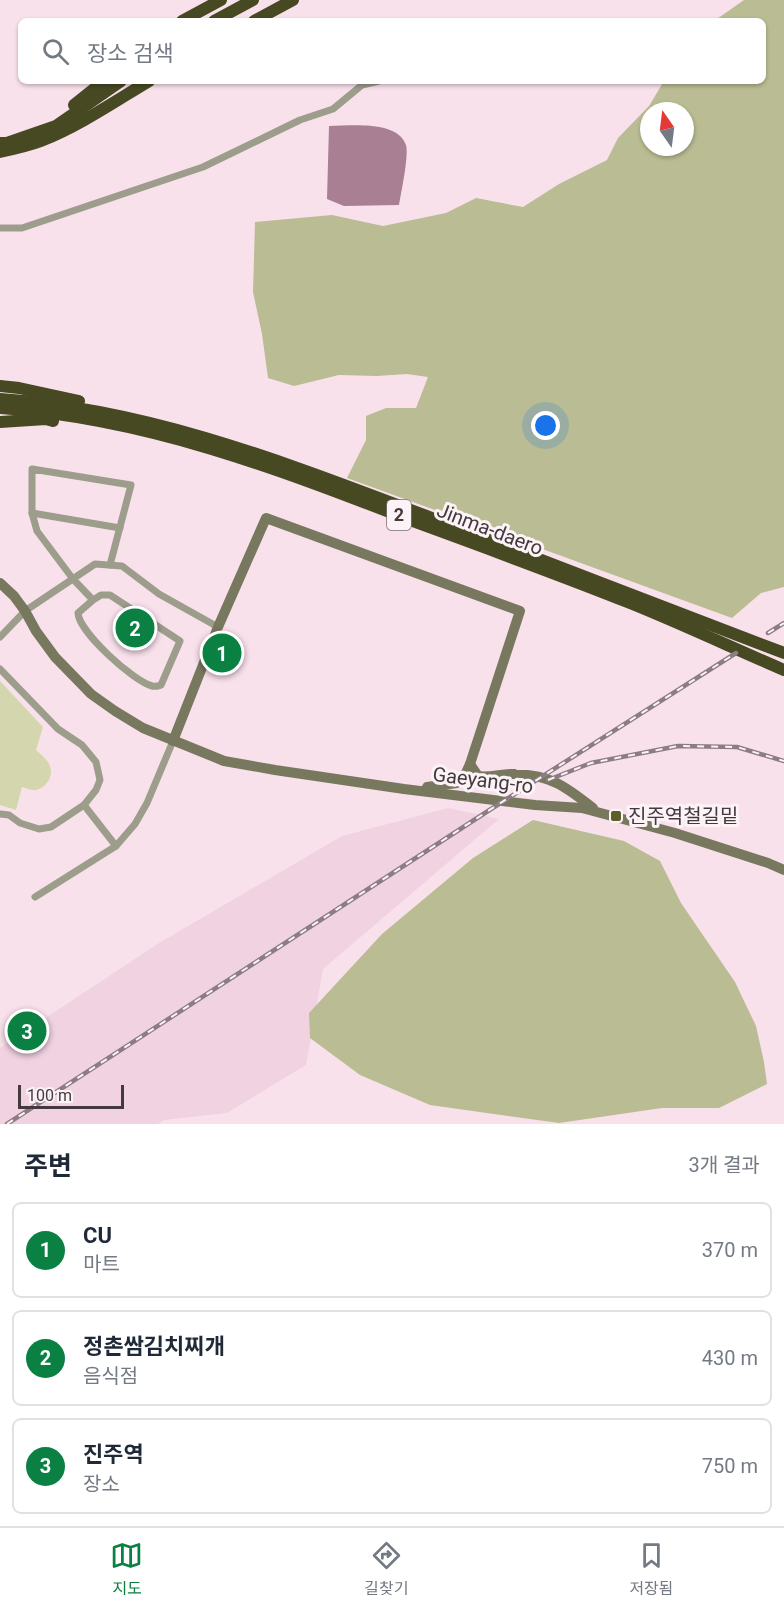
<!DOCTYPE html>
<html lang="ko">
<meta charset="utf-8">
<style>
:root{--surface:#fff;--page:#f2f2f3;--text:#1f2937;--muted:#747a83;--line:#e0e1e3;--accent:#0b8043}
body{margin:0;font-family:Roboto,"Noto Sans KR",sans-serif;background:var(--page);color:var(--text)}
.compass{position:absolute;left:640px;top:102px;width:54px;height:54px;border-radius:50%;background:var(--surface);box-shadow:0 2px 4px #0004;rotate:346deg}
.scale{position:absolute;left:18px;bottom:15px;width:106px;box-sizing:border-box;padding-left:6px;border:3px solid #43393e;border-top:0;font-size:16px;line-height:21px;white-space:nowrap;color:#43393e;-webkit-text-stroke:4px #fcf3f7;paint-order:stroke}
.you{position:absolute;left:546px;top:426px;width:21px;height:21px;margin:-15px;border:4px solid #fff;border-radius:50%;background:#1a73e8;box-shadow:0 0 0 9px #1a73e833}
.badge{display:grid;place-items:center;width:39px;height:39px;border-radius:50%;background:var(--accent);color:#fff;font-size:20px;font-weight:700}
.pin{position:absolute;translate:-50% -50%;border:3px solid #fff;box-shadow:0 2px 6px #0006}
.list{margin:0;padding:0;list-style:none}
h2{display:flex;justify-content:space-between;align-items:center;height:78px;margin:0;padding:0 24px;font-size:26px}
h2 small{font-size:20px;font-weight:400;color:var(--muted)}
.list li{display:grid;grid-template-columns:39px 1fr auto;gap:18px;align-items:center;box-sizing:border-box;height:96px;margin:0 12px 12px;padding:0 12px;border:2px solid var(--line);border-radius:9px}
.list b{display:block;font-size:22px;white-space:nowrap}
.list p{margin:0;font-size:20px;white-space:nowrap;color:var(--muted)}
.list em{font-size:20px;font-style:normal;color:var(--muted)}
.icon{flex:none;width:33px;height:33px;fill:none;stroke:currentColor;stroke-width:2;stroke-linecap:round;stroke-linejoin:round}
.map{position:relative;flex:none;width:784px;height:1124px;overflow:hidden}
.search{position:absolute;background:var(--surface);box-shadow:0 2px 4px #0004;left:18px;right:18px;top:18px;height:66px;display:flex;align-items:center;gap:15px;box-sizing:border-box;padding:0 21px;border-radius:9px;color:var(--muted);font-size:22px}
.sheet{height:402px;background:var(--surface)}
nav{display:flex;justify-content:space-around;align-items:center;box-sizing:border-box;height:84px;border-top:2px solid var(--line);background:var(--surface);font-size:16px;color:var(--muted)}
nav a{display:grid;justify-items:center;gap:3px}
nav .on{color:var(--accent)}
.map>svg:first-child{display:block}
</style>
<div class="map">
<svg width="784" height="1124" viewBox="0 0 784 1124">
<rect width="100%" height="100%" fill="#f9e1ec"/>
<path fill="#f1d2e1" d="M 448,808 L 499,819 L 323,969 L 306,1065 L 227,1113 L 164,1120 L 158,1124 L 0,1124 L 0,1048 L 159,943 L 342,836 Z"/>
<path fill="#d4d7ae" d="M 0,681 L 43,727 L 36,750 C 40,754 46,758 49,764 C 55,774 47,788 36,790 C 32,791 26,788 22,787 L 16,810 L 0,805 Z"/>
<g fill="#babc93" fill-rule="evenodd">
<path d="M 744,0 L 784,0 L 784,587 L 761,593 L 732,618 L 347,478 L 366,440 L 366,416 L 386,408 L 416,408 L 428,377 L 407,374 L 377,376 L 339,375 L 294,386 L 268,378 L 262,334 L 253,292 L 255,222 L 332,215 L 383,226 L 446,213 L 476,198 L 523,207 L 559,184 L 607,160 L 618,138 L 649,106 L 664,81 L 763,81 L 763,21 L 714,21 ZM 649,111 L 685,111 L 685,147 L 649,147 Z"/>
<path d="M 533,820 L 624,841 L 660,861 L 681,903 L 735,982 L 756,1026 L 764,1062 L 767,1084 L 719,1108 L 662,1108 L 559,1123 L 430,1105 L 360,1075 L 310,1038 L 309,1013 L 382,934 L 473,858 Z"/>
</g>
<path fill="#a87f93" d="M 329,126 C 351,126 397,120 406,145 C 409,156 401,193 399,205 L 344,206 L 327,199 Z"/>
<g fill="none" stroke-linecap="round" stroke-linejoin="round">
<g stroke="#9c9d8b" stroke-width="7">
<path d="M 0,228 L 22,228 L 203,167 L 300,120 L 333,109 L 362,85 L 379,81"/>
<path d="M 32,513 L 120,528"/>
<path d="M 93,600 L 78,613 C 79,632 133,681 152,686 C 156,687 158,686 161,685 L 180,641 L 110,595 L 101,595 L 93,600 L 73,579 L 37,531 L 32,513 L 32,469 L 131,485 L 110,565"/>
<path d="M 0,637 L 25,611 L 95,564 L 122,566 L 159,594 L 218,627"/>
<path d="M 0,669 L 58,729 L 82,745 L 96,762 L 100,780 L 96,790 L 84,805 L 51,827 L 39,829 L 20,823 L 9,815 L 0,814"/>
<path d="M 84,805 L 116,846"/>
<path d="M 35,897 L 116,846 L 135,824 L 147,803 L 173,741"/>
</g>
<g stroke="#77785e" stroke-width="10">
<path d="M 0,583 L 14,596 L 25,611 L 36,631 L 55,657 L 91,694 L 115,711 L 143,728 L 224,761 L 275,770 L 404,789 L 535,805 L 582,808 L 675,833 L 768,863 L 784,870"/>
<path d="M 173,741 L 218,627 L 266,518 L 520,611 L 470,764"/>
<path d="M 427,787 L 457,783 L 464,777 L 470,764 L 478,776 C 491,778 503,773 516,774 C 551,775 566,787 593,808"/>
</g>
<g stroke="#474923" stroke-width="12">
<path d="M 182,21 L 221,0"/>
<path d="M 214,21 L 253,0"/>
<path d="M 254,21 L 293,0"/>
<path d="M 74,105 L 104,81"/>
<path d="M 0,143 L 7,143 L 56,126 L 121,81"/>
<path d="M 0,152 C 14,149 28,146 41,141 C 79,126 114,102 149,81"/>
<path d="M 0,386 L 19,388 L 79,401"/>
<path d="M 0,399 C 152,409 291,465 432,518 C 549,563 667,608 784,653"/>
<path d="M 0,408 C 148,418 281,470 418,523 C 489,549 560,575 630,603 C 682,624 733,648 784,670"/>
<path d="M 0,422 L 46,419 L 53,421"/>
</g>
<g stroke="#8c7c84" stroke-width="4.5">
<g id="rail">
<path d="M 768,633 L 784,623"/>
<path d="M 548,780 L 591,763 L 678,746 L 737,747 L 784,761"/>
<path d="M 7,1124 L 488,811 L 736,653"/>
</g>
</g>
<use href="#rail" stroke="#fcf3f7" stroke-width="2" stroke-dasharray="7" stroke-linecap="butt"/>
</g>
<rect fill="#5d5e2b" stroke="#fcf3f7" stroke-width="2" x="610" y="810" width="12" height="12" rx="3"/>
<g text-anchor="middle" stroke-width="6" stroke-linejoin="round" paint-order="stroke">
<rect fill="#fcf3f7" stroke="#7a7176" stroke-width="1.5" x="387" y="500" width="24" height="30" rx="4.5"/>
<g font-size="18" font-weight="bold" fill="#43393e">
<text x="399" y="521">2</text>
</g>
<g font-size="20" fill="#43393e" stroke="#fcf3f7">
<text transform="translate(490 529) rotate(21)" y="7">Jinma-daero</text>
<text transform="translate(483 780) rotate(7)" y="7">Gaeyang-ro</text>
</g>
<g font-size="20" fill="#43393e" stroke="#fcf3f7" text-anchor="start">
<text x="628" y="823">진주역철길밑</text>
</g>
</g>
</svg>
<svg class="compass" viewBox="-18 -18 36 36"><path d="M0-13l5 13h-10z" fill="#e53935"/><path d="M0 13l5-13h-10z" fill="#747a83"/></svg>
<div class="scale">100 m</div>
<div class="you"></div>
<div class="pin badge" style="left:222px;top:653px">1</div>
<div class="pin badge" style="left:135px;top:628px">2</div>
<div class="pin badge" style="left:27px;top:1031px">3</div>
<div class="search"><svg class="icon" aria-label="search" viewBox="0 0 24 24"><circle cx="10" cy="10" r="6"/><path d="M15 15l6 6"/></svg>장소 검색</div>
</div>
<section class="sheet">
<h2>주변<small>3개 결과</small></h2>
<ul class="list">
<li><span class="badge">1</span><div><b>CU</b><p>마트</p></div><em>370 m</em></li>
<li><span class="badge">2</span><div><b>정촌쌈김치찌개</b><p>음식점</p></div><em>430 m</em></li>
<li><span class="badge">3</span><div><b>진주역</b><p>장소</p></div><em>750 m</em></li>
</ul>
</section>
<nav>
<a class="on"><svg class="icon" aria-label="map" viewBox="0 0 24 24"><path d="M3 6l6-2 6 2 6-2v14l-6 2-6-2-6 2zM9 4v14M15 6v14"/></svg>지도</a>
<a><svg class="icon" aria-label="directions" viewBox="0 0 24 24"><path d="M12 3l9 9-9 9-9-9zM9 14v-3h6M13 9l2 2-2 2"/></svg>길찾기</a>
<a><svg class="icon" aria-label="saved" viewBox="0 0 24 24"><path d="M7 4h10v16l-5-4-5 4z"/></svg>저장됨</a>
</nav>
